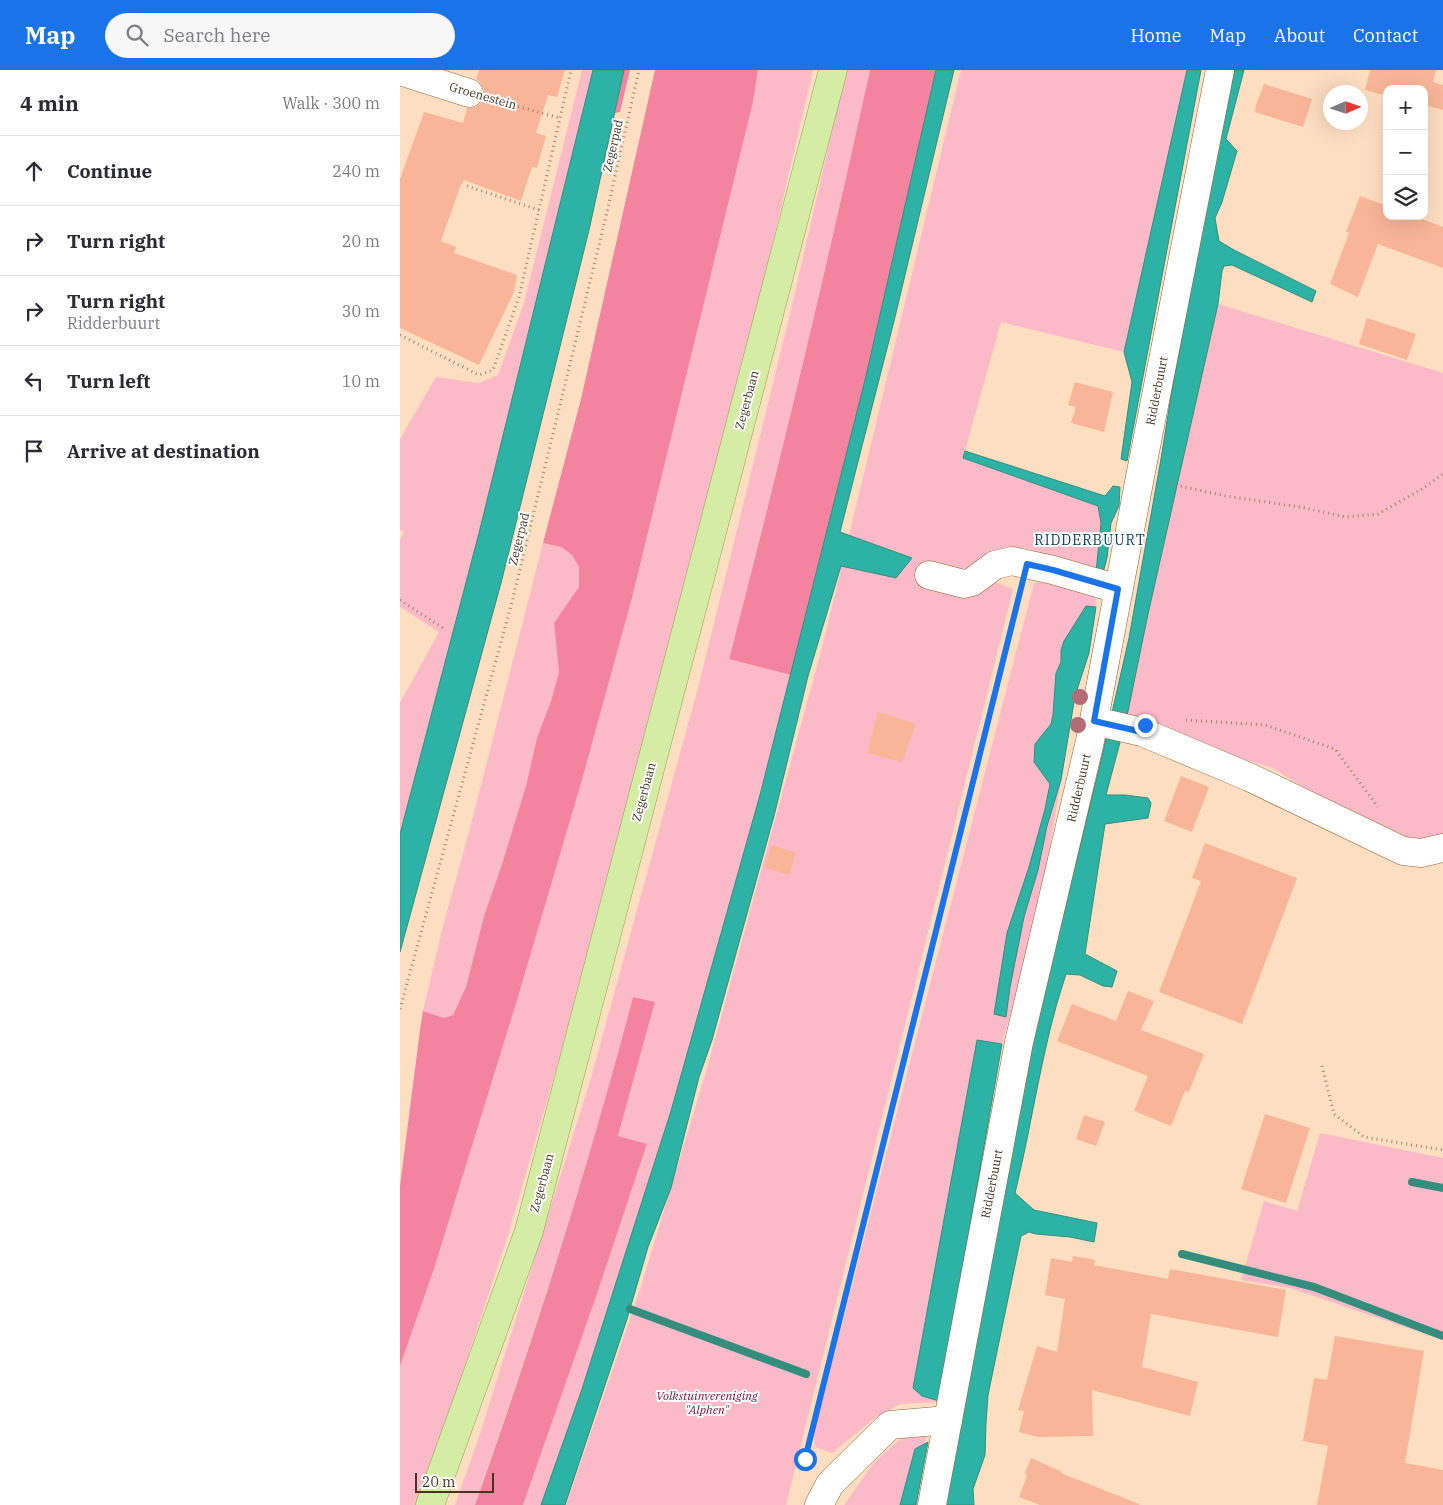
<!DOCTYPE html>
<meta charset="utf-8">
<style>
:root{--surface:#fff;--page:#f7f7f7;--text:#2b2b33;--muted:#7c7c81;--line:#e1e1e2;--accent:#1a73e8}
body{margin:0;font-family:"IBM Plex Serif",serif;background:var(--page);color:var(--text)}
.controls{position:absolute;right:15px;top:15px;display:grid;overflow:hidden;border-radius:10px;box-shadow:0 5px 20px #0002}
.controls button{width:45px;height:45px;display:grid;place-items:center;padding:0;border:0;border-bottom:1px solid var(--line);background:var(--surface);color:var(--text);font:25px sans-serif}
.compass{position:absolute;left:923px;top:15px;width:45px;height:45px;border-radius:50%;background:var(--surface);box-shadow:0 5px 20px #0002;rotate:87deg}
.scale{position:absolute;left:15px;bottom:12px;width:79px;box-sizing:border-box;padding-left:5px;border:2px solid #48331f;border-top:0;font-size:14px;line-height:18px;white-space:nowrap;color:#48331f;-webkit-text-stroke:4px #fff;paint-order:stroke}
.stop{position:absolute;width:15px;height:15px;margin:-11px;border:4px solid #1a73e8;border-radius:50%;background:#fff}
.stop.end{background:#1a73e8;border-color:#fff;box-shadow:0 1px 5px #0008}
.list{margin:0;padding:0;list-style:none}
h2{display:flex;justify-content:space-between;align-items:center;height:65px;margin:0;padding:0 20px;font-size:21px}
h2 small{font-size:16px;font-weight:400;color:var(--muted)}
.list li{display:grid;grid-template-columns:32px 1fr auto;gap:15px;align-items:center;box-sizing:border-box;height:70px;padding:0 20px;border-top:1px solid var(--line)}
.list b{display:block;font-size:19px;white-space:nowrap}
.list p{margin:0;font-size:16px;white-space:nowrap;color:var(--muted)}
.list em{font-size:16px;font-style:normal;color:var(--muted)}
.icon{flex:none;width:28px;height:28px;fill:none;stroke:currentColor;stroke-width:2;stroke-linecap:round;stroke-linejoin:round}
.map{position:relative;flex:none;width:1043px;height:1435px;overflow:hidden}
header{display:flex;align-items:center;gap:30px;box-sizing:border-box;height:70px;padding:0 25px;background:var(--accent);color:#fff}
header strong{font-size:24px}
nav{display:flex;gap:28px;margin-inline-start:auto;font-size:18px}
.search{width:350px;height:45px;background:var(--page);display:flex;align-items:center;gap:12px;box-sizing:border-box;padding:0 18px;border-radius:28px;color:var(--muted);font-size:19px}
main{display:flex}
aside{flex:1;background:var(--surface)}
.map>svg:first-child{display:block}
</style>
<header>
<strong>Map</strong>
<div class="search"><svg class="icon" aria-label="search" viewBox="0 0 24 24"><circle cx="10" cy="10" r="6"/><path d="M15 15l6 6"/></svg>Search here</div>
<nav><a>Home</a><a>Map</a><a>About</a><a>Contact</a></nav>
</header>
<main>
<aside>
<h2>4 min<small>Walk · 300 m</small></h2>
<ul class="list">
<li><svg class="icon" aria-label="ahead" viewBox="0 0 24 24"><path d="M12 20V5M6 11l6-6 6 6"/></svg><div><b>Continue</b></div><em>240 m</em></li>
<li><svg class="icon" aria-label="right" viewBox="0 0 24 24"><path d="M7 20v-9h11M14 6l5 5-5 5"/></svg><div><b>Turn right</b></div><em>20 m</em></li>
<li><svg class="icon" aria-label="right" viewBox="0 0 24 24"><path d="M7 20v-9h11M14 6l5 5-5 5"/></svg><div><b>Turn right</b><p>Ridderbuurt</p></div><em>30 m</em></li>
<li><svg class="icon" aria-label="left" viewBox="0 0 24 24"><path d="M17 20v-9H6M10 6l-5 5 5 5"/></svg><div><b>Turn left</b></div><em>10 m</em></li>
<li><svg class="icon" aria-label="arrive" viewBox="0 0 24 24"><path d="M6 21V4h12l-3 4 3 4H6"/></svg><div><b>Arrive at destination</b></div></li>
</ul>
</aside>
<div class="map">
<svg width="1043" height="1435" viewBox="0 0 1043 1435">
<rect width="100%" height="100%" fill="#fedec1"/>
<g fill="#fcb9c8">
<path d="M 182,0 L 193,0 L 79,463 L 0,764 L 0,633 L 39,562 L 0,537 L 0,470 L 4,462 L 0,460 L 0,369 L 36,307 L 79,313 L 98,305 L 124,233 Z"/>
<path d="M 358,0 L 413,0 L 331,352 L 232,737 L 109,1162 L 19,1435 L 0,1435 L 0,1296 L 34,1199 L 118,927 L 182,710 L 232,528 L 353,32 Z"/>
<path d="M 446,0 L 470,0 C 427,197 380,393 329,588 L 391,605 L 360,725 L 271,1041 L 181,1322 L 141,1435 L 123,1435 L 197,1224 L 247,1075 L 218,1066 L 255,933 L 233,927 C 189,1095 135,1261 78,1425 L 75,1435 L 55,1435 L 80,1364 L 191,1008 L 299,614 L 391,240 Z"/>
<path d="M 561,0 L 787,0 L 724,282 L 601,252 L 563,388 L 698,436 L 701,457 L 696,502 L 626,478 L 599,480 L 574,504 L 613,519 L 386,1435 L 166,1435 L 240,1220 L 306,1002 L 422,578 Z"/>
<path d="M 818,234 L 1043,303 L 1043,772 L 1011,775 L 935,736 L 872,698 L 811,679 L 727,646 L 748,544 Z"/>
<path d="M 143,473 L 161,477 L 172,485 L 179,497 L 179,517 L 154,553 L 159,602 L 151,631 L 137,668 L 126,716 L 103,791 L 84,846 L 66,917 L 53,945 L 44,948 L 23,941 L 43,856 L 69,762 Z"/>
<path d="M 649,512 L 695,525 L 696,537 L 686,536 L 661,580 L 661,592 L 656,603 L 675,626 L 645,661 L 650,713 L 661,710 L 640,837 L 602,974 L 577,970 L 513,1318 L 539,1332 L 500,1334 L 475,1348 L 432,1383 L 415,1377 L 414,1363 L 634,513 Z"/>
<path d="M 920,1063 L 1043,1088 L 1043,1270 L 890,1218 L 841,1210 L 864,1131 L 897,1141 Z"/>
<path d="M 514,1365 L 526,1366 L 513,1435 L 444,1435 L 473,1394 L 499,1370 Z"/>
</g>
<g fill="#f483a0">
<path d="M 224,0 L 230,0 L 220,42 L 215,43 Z"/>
<path d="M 255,0 L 358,0 L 353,32 L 232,528 L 182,710 L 118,927 L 34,1199 L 0,1296 L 0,1116 L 20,960 L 23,941 L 44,948 L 53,945 L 66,917 L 84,846 L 103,791 L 126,716 L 137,668 L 151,631 L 159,602 L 154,553 L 179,517 L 179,497 L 172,485 L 161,477 L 143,473 L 181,329 Z"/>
<path d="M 470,0 L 536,0 L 466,306 L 391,605 L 329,589 C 380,393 427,197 470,0 Z"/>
<path d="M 233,927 L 255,932 L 218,1066 L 247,1074 L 197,1224 L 123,1435 L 75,1435 C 134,1268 188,1098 233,927 Z"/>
</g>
<g fill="#2db3a5" stroke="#358d7d">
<path d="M 193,0 L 224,0 L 189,160 L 101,513 L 0,882 L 0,764 L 79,463 Z"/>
<path d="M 536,0 L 554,0 L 494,251 L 440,462 L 512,488 L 496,508 L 441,496 L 408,606 L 374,746 L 312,970 L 299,1007 L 271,1118 L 248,1177 L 227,1249 L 165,1435 L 141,1435 L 181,1322 L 271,1041 L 360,725 L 466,306 Z"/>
<path d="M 787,0 L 801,0 L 727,391 L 721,389 L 732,312 L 724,282 Z"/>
<path d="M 831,0 L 844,0 L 826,69 L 837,81 L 822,132 L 815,148 L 819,171 L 834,180 L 916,221 L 912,232 L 832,195 L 824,196 L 822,201 L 818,234 L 748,544 L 727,646 L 706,725 L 725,725 L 748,728 L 751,733 L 748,748 L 705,754 L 685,884 L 717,901 L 712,917 L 703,916 L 680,905 L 666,904 C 642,975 633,1050 615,1123 L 634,1140 L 697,1153 L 694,1172 L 670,1167 L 636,1164 L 629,1162 L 621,1166 L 588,1325 L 586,1353 L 585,1385 L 573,1419 L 574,1435 L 545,1435 L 636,955 L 700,695 L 729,568 L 761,389 L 771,326 Z"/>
<path d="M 565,381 L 705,426 L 713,416 L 720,417 L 719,436 L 711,453 L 707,488 L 703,503 L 696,502 L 701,453 L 698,436 L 563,388 Z"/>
<path d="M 686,536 L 696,537 L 689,583 L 675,626 L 661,710 L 647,756 L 638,800 L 624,847 L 610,917 L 606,947 L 594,944 L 607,863 L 629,797 L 645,739 L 650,714 L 634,692 L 635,674 L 651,654 L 653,645 L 656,603 L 661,592 L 661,580 L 664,571 Z"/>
<path d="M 577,970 L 602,974 L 539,1331 L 522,1326 L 513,1318 Z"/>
<path d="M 528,1372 L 516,1435 L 500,1435 L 515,1379 Z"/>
</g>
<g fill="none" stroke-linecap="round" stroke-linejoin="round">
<g stroke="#358d7d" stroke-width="8">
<path d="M 1012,1112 L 1043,1118"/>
<path d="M 782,1184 L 914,1217 L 1043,1266"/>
<path d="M 230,1239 L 406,1304"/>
</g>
</g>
<g fill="#f8b598">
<path d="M 79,0 L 165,0 L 157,27 L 148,25 L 136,63 L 146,66 L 137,98 L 132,97 L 121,131 L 64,110 L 62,114 L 61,114 L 41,171 L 56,177 L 54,183 L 117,205 L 114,222 L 79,295 L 0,258 L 0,109 L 24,42 L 63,53 L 67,38 L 73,38 L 80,34 L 84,27 L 84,20 L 81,13 L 76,9 Z"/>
<path d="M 970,0 L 1036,0 L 1033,12 L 1043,15 L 1043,40 L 1024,35 L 1024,19 L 987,19 L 987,26 L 965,20 Z"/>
<path d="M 864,14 L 912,29 L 903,57 L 855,42 L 856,35 Z"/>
<path d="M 960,126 L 987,136 L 987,146 L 1014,146 L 1043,157 L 1043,198 L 978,174 L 958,227 L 930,214 L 949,163 L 946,162 Z"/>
<path d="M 967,248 L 1016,264 L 1007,290 L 959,274 Z"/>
<path d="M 675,312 L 713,322 L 704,362 L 671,353 L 676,337 L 668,335 Z"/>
<path d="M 478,642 L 516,654 L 502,692 L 467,683 Z"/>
<path d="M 781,706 L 809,717 L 792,762 L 764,751 Z"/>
<path d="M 805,773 L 897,808 L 842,954 L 759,922 L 801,811 L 792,808 Z"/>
<path d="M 372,775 L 396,783 L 389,805 L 364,797 Z"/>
<path d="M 728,921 L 754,931 L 741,960 L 804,984 L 789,1022 L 785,1021 L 771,1056 L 734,1041 L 748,1006 L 657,971 L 672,934 L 716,951 Z"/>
<path d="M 865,1044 L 910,1058 L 886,1133 L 841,1119 Z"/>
<path d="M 684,1045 L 705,1052 L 696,1076 L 676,1069 Z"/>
<path d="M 673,1186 L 695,1190 L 694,1195 L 768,1209 L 770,1199 L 886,1220 L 878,1267 L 751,1244 L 742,1297 L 798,1312 L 790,1346 L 692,1320 L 693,1366 L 638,1367 L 619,1362 L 624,1341 L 618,1340 L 637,1276 L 657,1282 L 665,1229 L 645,1225 L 651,1188 L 672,1192 Z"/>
<path d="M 935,1266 L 1024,1281 L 1005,1393 L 1043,1400 L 1043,1435 L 917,1435 L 928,1376 L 903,1371 L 914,1308 L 927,1310 Z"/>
<path d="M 631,1388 L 662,1402 L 661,1403 L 739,1434 L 739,1435 L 640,1435 L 619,1427 L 627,1406 L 625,1403 Z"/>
</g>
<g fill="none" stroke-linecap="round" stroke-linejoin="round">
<g stroke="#906232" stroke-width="29">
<g id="minor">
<path d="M 0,1 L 69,23"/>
<path d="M 529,505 L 564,514 L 572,512 L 595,495 L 612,491 L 653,500 L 718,519"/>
<path d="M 694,651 L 742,662 L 849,707 L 1003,781 L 1021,783 L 1043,778"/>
<path d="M 419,1435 L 430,1414 L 490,1355 L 548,1350"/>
<path d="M 532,1435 L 619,972 L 690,671 L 740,407 L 820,0"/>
</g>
</g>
<g stroke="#91a34e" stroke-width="29">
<path id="major" d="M 30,1435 L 129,1161 L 433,0"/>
</g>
<g stroke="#9e846c" stroke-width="3" stroke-dasharray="1 4" stroke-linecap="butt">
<path d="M 94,30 L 160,48"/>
<path d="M 67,116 L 139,140"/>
<path d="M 0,265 L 79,305 L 93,300 L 119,227 L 171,0"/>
<path d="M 766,413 L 826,426 L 900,437 L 946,447 L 978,444 L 1022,419 L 1043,404"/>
<path d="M 0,530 L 43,558"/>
<path d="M 786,650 L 865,655 L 935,679 L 978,737"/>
<path d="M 0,939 L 112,532 L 207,142 L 239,0"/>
<path d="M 922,996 L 934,1044 L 964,1067 L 1043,1080"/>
<path d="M 409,1399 L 405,1389 L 621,519"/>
</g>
<use href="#minor" stroke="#fff" stroke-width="28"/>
<use href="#major" stroke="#d5eca4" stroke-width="28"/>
</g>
<g fill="#b36c75">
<circle cx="680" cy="627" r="8"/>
<circle cx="678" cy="655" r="8"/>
</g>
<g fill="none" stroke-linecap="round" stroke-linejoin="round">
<path stroke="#1a73e8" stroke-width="6" d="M 405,1389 L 627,494 L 653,500 L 718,519 L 694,651 L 742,662 L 745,655"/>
</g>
<g text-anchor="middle" stroke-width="4" stroke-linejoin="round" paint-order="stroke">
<g font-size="12" fill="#48331f" stroke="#fff">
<text transform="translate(83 26) rotate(16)" y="4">Groenestein</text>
<text transform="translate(213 76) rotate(-77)" y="4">Zegerpad</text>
<text transform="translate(757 321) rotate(-79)" y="4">Ridderbuurt</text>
<text transform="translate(347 330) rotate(-75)" y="4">Zegerbaan</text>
<text transform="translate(119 469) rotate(-76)" y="4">Zegerpad</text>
<text transform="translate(679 718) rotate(-77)" y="4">Ridderbuurt</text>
<text transform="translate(244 722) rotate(-75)" y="4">Zegerbaan</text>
<text transform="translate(142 1113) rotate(-75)" y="4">Zegerbaan</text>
<text transform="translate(592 1114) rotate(-79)" y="4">Ridderbuurt</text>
</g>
<g font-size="12" font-style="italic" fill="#750f37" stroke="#fff">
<text x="307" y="1330">Volkstuinvereniging<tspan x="307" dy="14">"Alphen"</tspan></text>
</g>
<g font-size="14" letter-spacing="1" fill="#0c3f62" stroke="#fff">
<text x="690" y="475">RIDDERBUURT</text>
</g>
</g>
</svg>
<div class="controls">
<button>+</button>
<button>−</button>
<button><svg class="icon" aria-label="layers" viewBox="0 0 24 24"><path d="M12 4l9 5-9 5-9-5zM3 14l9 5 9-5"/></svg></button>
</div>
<svg class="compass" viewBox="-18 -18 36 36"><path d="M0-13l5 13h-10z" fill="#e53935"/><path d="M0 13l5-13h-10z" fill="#7c7c81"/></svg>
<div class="scale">20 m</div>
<div class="stop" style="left:405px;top:1389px"></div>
<div class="stop end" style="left:745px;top:655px"></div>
</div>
</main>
